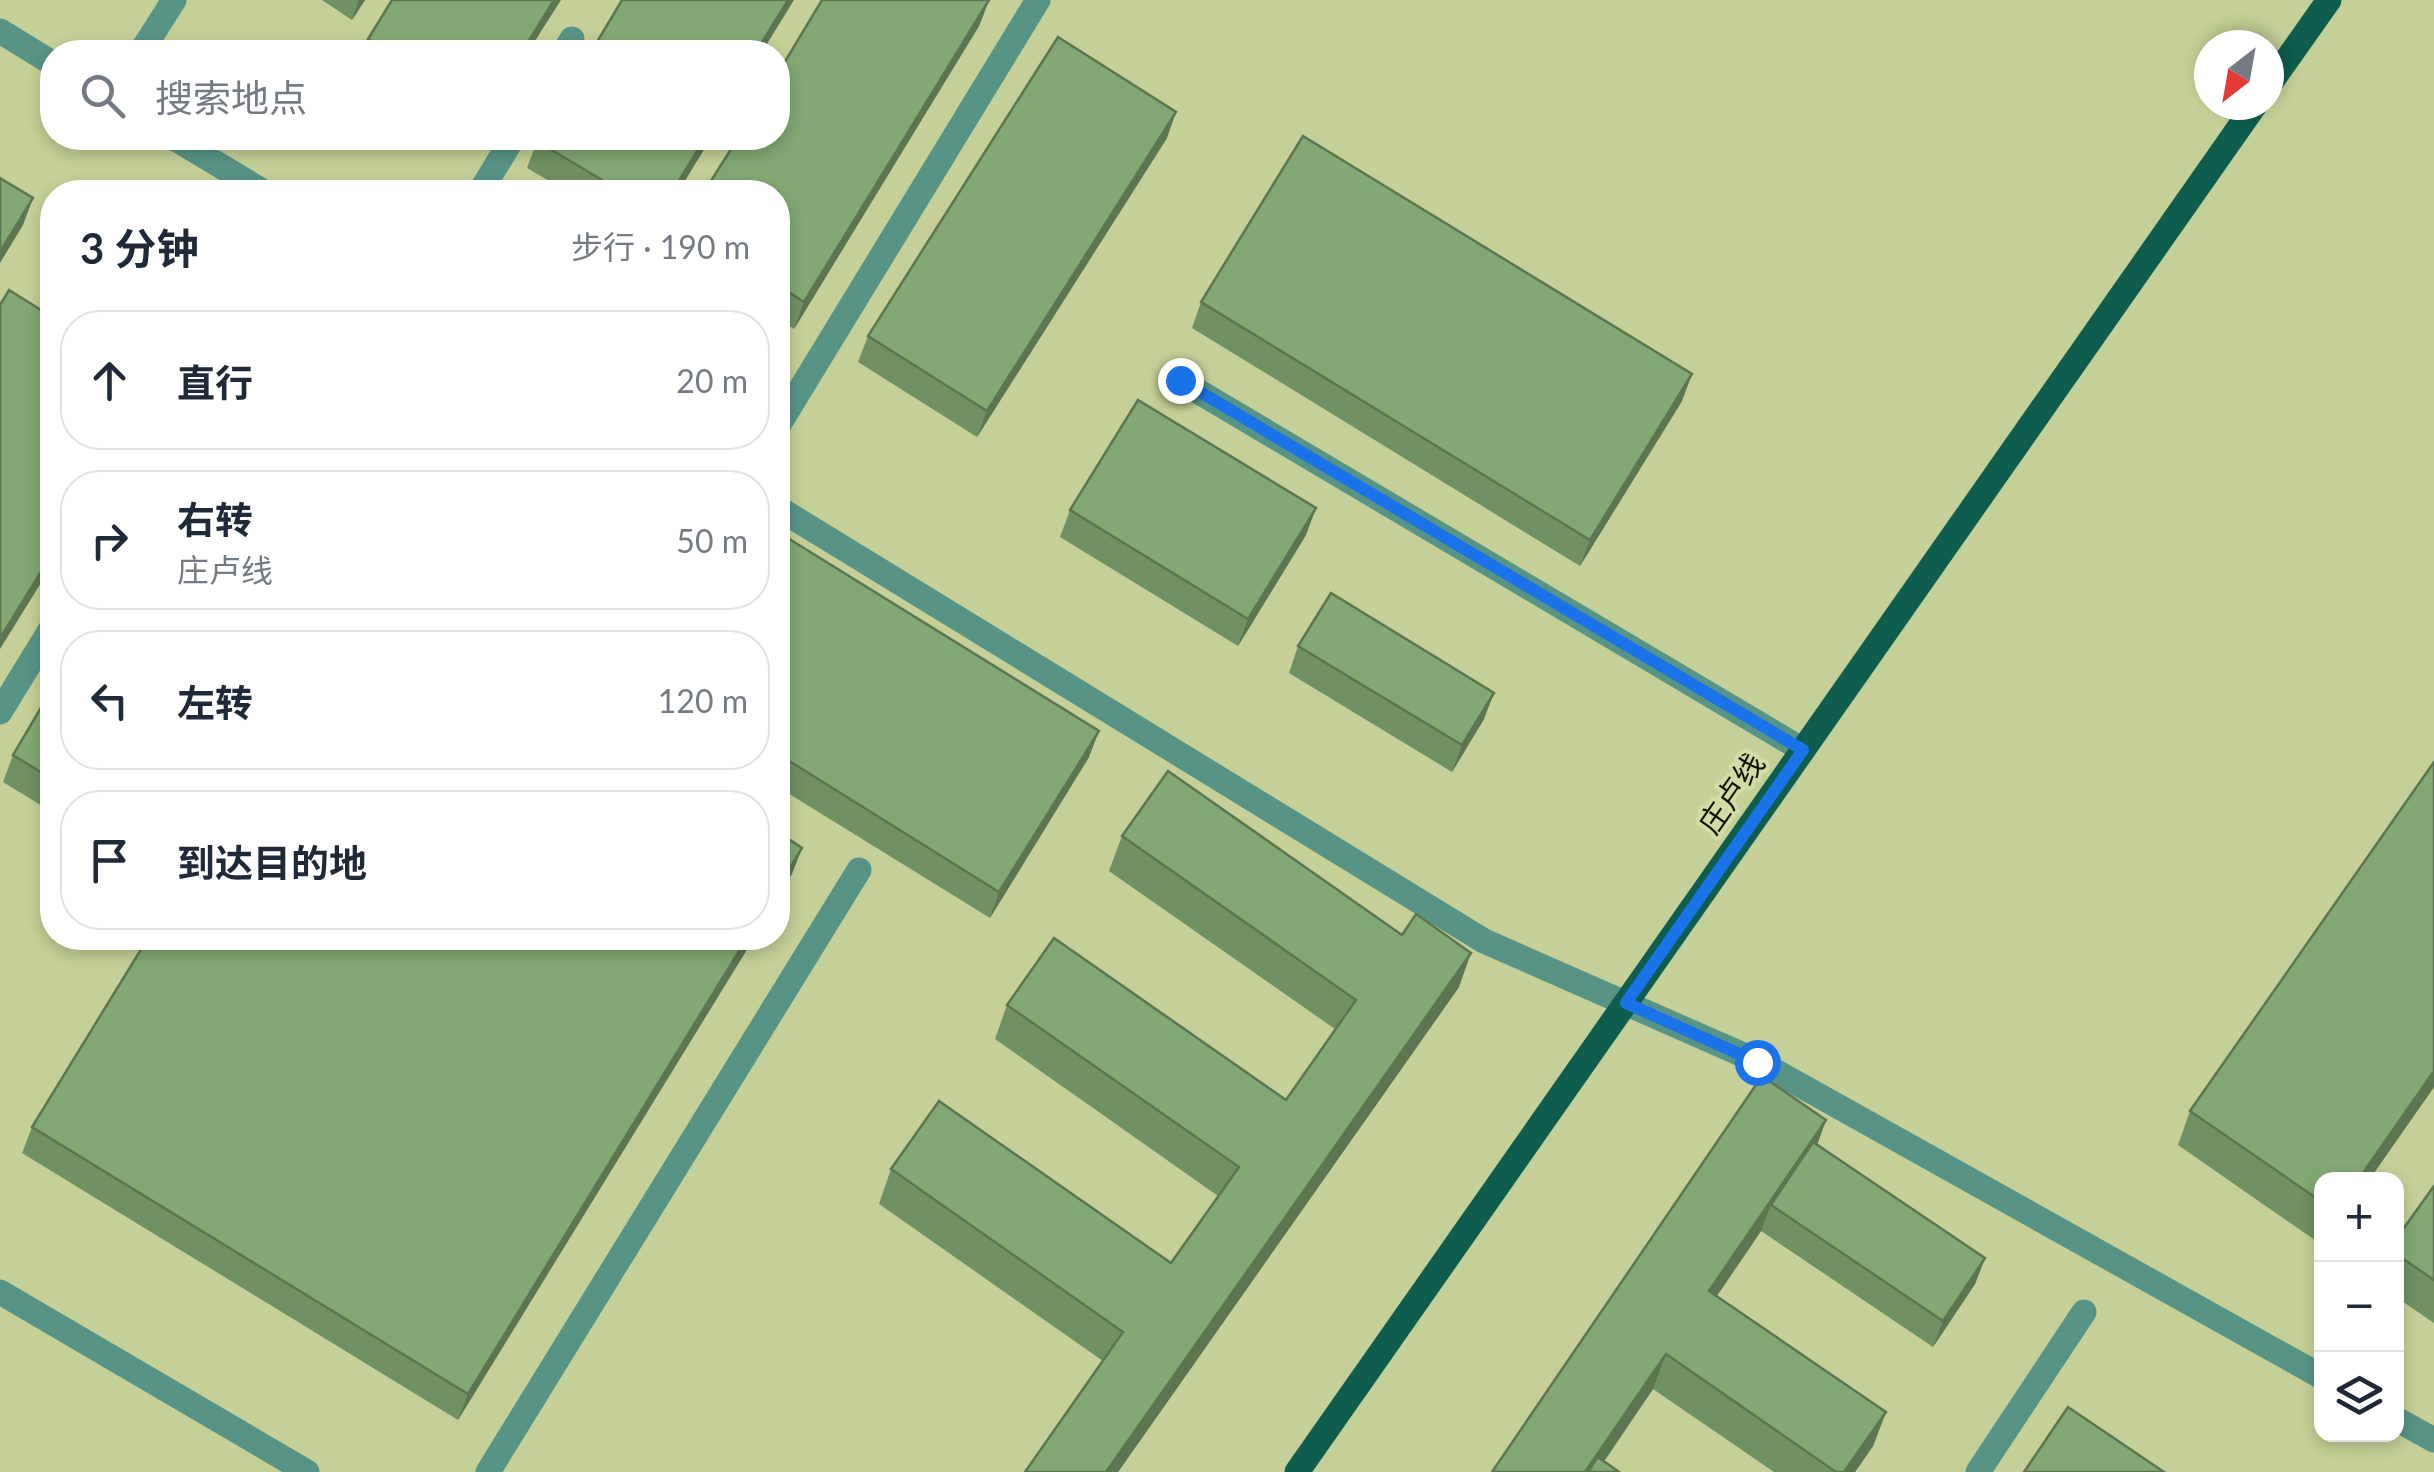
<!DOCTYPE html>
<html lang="zh">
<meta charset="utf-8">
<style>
:root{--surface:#fff;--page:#f2f2f3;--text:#1f2937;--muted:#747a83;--line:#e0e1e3}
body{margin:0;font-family:Lato,"Noto Sans SC",sans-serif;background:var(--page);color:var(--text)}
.controls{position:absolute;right:30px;bottom:30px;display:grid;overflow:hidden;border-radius:20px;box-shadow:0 5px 15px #0003}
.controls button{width:90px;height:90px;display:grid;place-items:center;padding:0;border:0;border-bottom:2px solid var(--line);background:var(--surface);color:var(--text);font:50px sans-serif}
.compass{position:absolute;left:2194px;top:30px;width:90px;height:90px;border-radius:50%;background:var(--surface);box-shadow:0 5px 15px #0003;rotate:211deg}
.stop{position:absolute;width:30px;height:30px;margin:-22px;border:8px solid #1a73e8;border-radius:50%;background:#fff}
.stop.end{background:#1a73e8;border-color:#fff;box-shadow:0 2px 10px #0008}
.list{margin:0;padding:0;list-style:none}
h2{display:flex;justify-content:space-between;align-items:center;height:130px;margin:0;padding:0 40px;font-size:42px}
h2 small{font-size:32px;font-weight:400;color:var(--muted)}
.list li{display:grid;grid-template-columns:65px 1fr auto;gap:30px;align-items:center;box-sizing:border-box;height:140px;margin:0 20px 20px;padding:0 20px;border:2px solid var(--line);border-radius:40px}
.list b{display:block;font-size:38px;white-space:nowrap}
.list p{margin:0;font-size:32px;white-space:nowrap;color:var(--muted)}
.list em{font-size:32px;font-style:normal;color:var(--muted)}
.icon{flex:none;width:55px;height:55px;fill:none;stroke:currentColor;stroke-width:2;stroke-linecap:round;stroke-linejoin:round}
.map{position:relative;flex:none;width:2434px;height:1472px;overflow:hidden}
.search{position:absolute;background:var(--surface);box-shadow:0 5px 15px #0003;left:40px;top:40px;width:750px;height:110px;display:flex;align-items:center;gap:25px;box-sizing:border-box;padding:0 35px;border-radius:40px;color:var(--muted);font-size:38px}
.panel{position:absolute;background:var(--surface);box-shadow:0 5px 15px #0003;left:40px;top:180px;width:750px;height:770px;border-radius:40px}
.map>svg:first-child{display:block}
</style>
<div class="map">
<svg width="2434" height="1472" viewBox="0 0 2434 1472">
<rect width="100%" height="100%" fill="#c4d097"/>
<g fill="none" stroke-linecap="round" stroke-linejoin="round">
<g stroke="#589486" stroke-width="25">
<path d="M 0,31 L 52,63"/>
<path d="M 141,52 L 174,0"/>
<path d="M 564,52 L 572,39"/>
<path d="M 174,138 L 264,192"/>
<path d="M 480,192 L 513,138"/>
<path d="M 1179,380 L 1803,750"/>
<path d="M 778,426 L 1038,0"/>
<path d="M 778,508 L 1484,941 L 1757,1061 L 2322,1377"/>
<path d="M 0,712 L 52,627"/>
<path d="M 0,1292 L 307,1472"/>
<path d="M 2396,1419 L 2434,1440"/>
<path d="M 488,1472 L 859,870"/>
<path d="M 1978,1472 L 2084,1312"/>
</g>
<g stroke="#0e5d4f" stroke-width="25">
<path d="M 2269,85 L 2329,0"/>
<path d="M 1297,1472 L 2255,105"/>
</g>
</g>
<g fill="#709163">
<path d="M 322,0 L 365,0 L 352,20 Z"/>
<path d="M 989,0 L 979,26 L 794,329 L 778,318 L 778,192 Z"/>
<path d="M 368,39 L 528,52 L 363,52 Z"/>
<path d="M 711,138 L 678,192 L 568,192 L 527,168 L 537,141 Z"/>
<path d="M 1167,138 L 977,437 L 858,362 L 868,336 Z"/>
<path d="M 1201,302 L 1682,401 L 1580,566 L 1192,328 Z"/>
<path d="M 1070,510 L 1306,535 L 1238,646 L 1060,537 Z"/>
<path d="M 778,532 L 1089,757 L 990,918 L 778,787 Z"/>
<path d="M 1298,646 L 1484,719 L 1452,772 L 1289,673 Z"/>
<path d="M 52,689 L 52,812 L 3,782 L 13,755 Z"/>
<path d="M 2434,762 L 2434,1087 L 2369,1180 L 2322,1180 L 2322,1245 L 2178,1145 L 2190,1111 Z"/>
<path d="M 1122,836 L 1459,987 L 1118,1472 L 1025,1472 L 1103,1361 L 879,1204 L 891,1169 L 1171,1263 L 1218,1196 L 995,1039 L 1007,1005 L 1286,1100 L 1335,1029 L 1109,871 Z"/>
<path d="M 754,938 L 458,1420 L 22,1153 L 32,1127 Z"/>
<path d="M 1817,1145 L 1985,1258 L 1975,1284 L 1933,1347 L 1761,1231 L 1717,1296 L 1886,1412 L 1873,1446 L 1855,1472 L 1774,1472 L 1653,1389 L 1604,1462 L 1492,1472 Z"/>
<path d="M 2434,1186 L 2434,1323 L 2396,1297 L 2396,1239 Z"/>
</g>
<g fill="#5b7650">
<path d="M 359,0 L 365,0 L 352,20 Z"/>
<path d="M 554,0 L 561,0 L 528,52 L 522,52 Z"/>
<path d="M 788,0 L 794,0 L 762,52 L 756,52 Z"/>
<path d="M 989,0 L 979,26 L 794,329 L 804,302 Z"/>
<path d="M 1176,112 L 1167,138 L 977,437 L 987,411 Z"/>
<path d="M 705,138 L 711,138 L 678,192 L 672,192 Z"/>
<path d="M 33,198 L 23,225 L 0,263 L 0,252 Z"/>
<path d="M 1692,374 L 1682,401 L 1580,566 L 1590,540 Z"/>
<path d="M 1316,508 L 1306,535 L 1238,646 L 1248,619 Z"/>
<path d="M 52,554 L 52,565 L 0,649 L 0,638 Z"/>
<path d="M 1494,693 L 1484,719 L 1452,772 L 1462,745 Z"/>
<path d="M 1099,731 L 1089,757 L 990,918 L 999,892 Z"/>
<path d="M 802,848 L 792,874 L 778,899 L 778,888 Z"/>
<path d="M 747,938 L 754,938 L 458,1420 L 468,1394 Z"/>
<path d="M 1471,953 L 1459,987 L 1118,1472 L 1106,1472 Z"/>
<path d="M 2434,1071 L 2434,1087 L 2369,1180 L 2358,1180 Z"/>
<path d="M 1826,1120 L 1814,1154 L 1771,1205 L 1761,1231 L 1697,1325 L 1709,1291 Z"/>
<path d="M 1985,1258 L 1975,1284 L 1933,1347 L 1943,1321 Z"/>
<path d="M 1666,1354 L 1653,1389 L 1596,1472 L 1585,1472 Z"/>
<path d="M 1886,1412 L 1873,1446 L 1855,1472 L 1844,1472 Z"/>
</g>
<g fill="#82a973" stroke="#5b7650" stroke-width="2.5">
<path d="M 392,0 L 554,0 L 522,52 L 390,52 L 368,39 Z"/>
<path d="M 622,0 L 788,0 L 756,52 L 591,52 Z"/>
<path d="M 822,0 L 989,0 L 804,302 L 778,285 L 778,192 L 704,192 L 738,138 L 778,138 L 778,73 Z"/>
<path d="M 1058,37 L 1176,112 L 987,411 L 868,336 Z"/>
<path d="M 1303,136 L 1692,374 L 1590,540 L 1201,302 Z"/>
<path d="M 539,138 L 705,138 L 672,192 L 622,192 L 537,141 Z"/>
<path d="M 0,178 L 33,198 L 0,252 Z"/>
<path d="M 9,290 L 52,317 L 52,554 L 0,638 L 0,305 Z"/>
<path d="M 1138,400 L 1316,508 L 1248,619 L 1070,510 Z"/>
<path d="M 778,532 L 1099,731 L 999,892 L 778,754 Z"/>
<path d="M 1331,593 L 1494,693 L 1462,745 L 1298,646 Z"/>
<path d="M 52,689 L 52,779 L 13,755 Z"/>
<path d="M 2434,762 L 2434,1071 L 2358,1180 L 2322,1180 L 2322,1202 L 2190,1111 Z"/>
<path d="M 1168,771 L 1402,935 L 1416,914 L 1471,953 L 1106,1472 L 1025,1472 L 1123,1332 L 891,1169 L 939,1101 L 1171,1263 L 1239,1167 L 1007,1005 L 1054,938 L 1286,1100 L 1356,1000 L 1122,836 Z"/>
<path d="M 778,832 L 802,848 L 778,888 Z"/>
<path d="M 148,938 L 747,938 L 468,1394 L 32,1127 Z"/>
<path d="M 1762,1076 L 1826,1120 L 1709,1291 L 1886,1412 L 1844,1472 L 1836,1472 L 1666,1354 L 1585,1472 L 1492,1472 Z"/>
<path d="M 1813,1142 L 1985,1258 L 1943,1321 L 1771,1205 Z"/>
<path d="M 2434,1186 L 2434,1280 L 2396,1254 L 2396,1239 Z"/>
<path d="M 2068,1407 L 2164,1472 L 2024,1472 Z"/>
<path d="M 1598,1457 L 1619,1472 L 1588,1472 Z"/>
</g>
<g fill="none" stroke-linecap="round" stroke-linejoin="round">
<path stroke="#1a73e8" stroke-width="12" d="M 1180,380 L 1803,750 L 1626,1003 L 1757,1062"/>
</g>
<g text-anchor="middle" stroke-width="8" stroke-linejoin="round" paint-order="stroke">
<g font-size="30" fill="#0f1201" stroke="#d1dda4">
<text transform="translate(1732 794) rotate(-55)" y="10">庄卢线</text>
</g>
</g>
</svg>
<div class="controls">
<button>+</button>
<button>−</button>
<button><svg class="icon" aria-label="layers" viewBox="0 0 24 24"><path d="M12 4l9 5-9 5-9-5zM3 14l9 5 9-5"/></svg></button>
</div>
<svg class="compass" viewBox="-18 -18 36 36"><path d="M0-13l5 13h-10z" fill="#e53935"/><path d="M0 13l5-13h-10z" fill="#747a83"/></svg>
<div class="stop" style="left:1757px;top:1062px"></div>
<div class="stop end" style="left:1180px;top:380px"></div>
<div class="search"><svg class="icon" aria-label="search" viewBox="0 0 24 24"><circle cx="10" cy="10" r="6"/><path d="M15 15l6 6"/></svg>搜索地点</div>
<section class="panel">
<h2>3 分钟<small>步行 · 190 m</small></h2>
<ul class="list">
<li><svg class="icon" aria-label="ahead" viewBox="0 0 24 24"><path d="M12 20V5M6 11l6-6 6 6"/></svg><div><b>直行</b></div><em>20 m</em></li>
<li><svg class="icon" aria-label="right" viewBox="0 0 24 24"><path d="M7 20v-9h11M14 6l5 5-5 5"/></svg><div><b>右转</b><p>庄卢线</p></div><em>50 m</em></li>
<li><svg class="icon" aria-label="left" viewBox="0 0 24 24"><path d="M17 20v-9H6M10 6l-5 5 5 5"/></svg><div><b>左转</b></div><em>120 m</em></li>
<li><svg class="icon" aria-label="arrive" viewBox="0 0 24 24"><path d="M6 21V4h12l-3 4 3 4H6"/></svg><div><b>到达目的地</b></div></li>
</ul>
</section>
</div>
